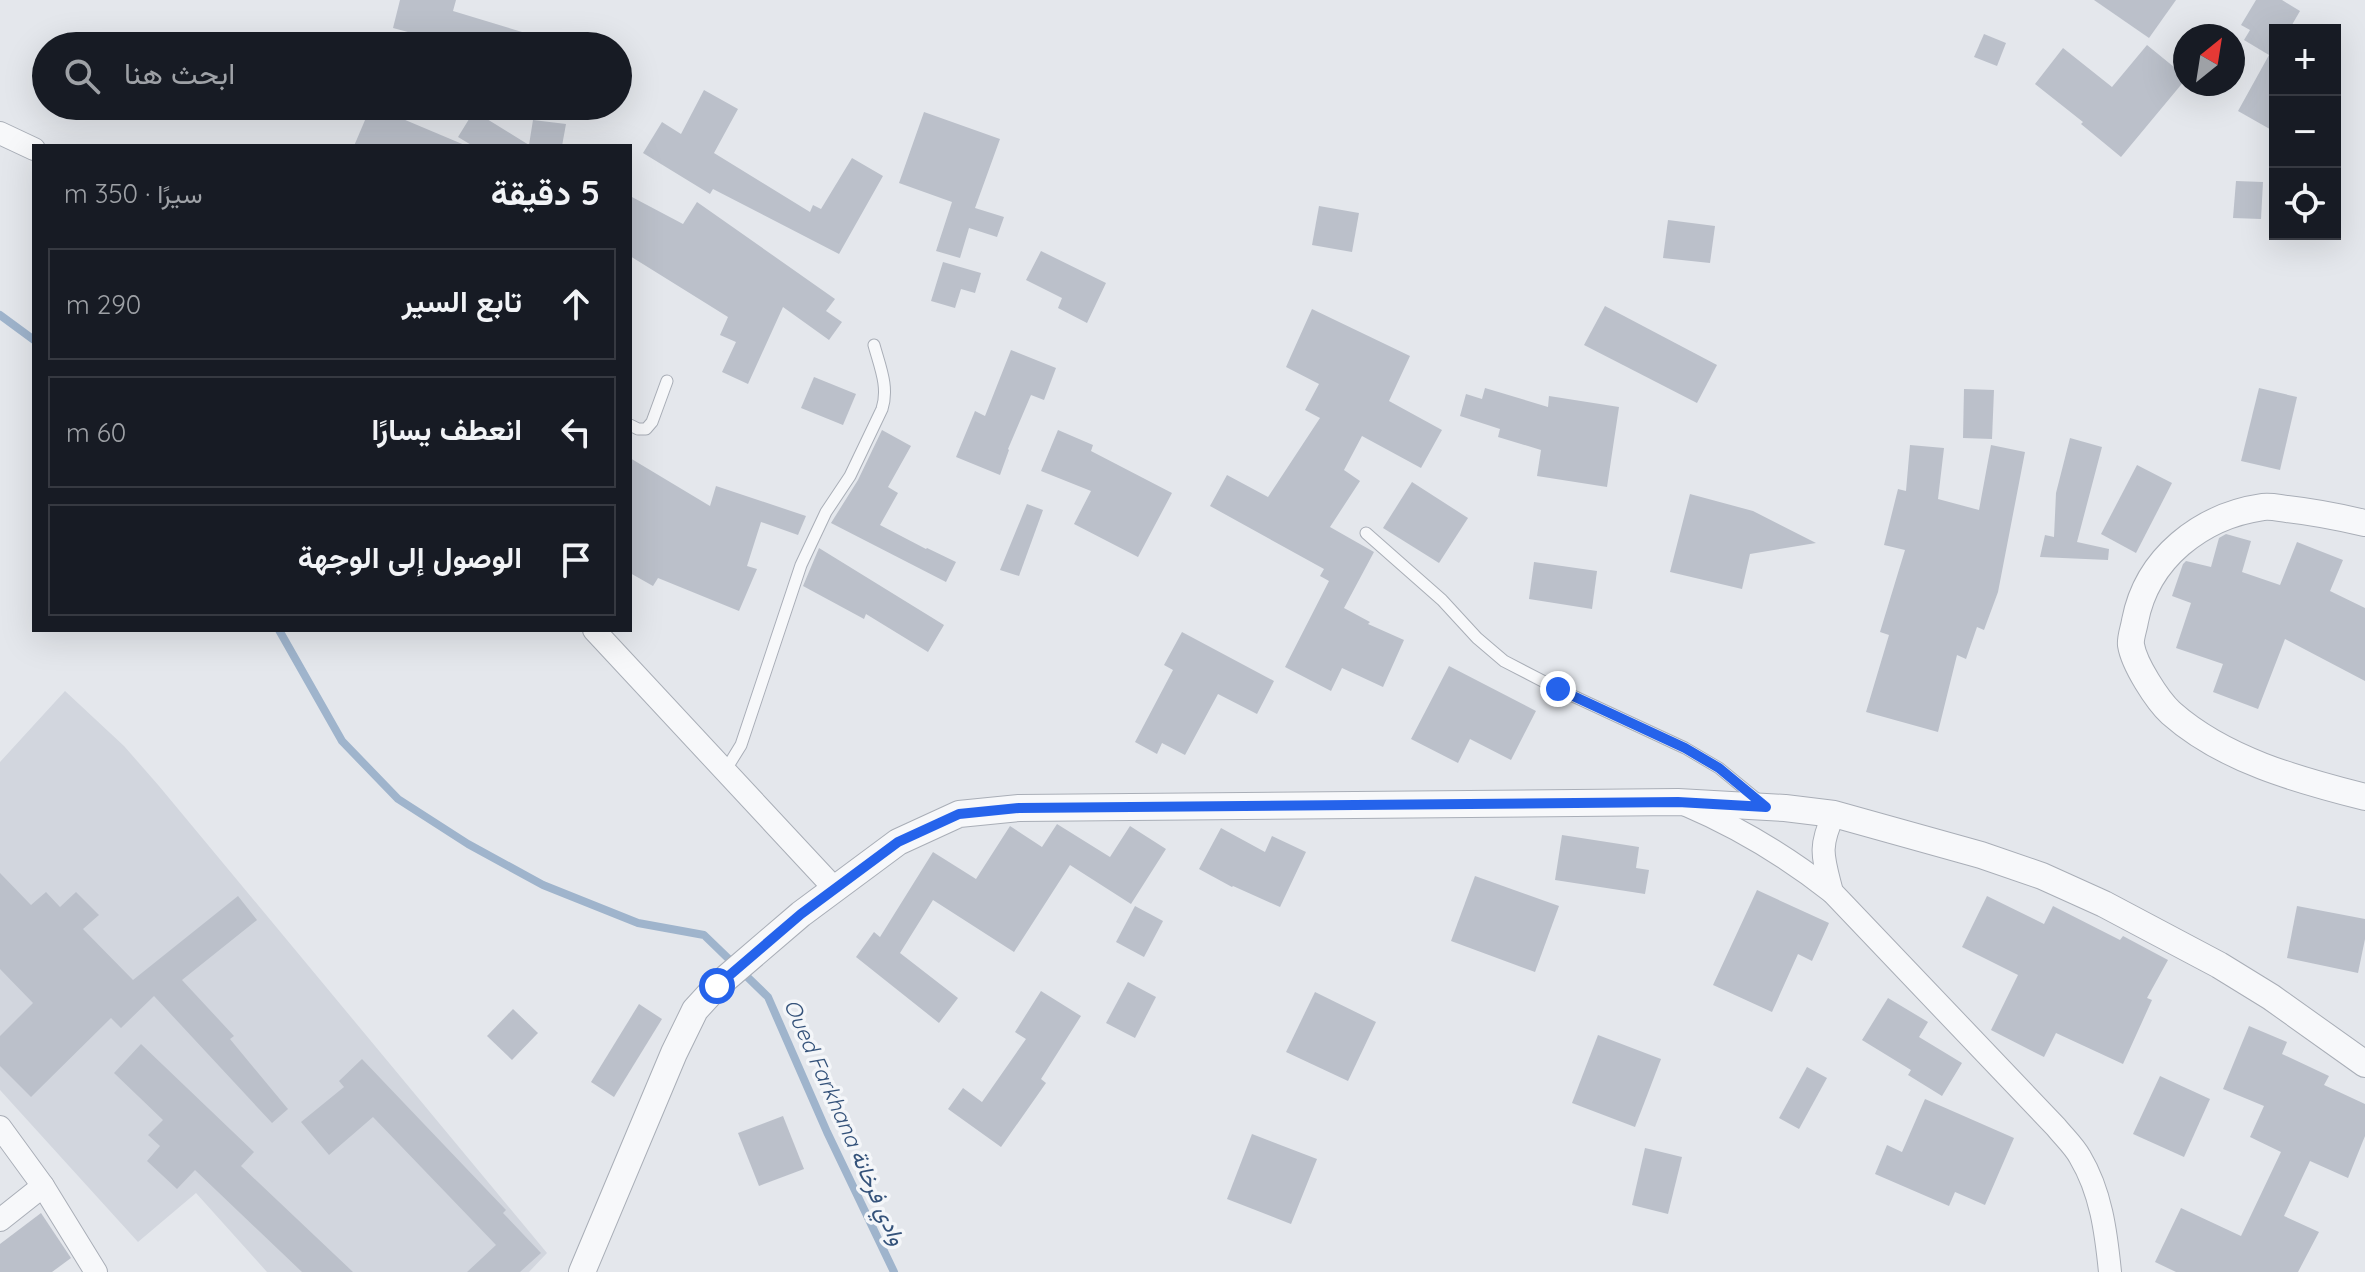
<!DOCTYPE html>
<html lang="ar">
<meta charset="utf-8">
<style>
:root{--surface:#171b24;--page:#20242c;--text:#f1f3f6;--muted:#9ea1a6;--line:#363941}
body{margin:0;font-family:Quicksand,Vazirmatn,sans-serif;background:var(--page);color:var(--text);direction:rtl}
.controls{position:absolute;right:24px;top:24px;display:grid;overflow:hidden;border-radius:0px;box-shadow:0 8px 32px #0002}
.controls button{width:72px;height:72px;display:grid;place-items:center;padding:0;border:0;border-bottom:2px solid var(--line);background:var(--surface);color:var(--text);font:40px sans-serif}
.compass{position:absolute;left:2173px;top:24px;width:72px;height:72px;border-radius:50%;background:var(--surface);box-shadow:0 8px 32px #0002;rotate:30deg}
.stop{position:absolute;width:24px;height:24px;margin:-18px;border:6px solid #2563eb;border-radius:50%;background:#fff}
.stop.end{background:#2563eb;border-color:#fff;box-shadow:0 2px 8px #0008}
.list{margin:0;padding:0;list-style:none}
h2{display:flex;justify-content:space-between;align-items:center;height:104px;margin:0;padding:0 32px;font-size:34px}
h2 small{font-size:26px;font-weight:400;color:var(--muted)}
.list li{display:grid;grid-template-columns:52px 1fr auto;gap:24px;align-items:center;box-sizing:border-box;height:112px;margin:0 16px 16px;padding:0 16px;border:2px solid var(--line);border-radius:0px}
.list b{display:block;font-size:30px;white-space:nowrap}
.list em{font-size:26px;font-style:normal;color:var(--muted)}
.icon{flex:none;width:44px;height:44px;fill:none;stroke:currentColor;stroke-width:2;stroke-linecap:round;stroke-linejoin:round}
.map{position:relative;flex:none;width:2365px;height:1272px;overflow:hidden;direction:ltr}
.search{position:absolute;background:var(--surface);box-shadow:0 8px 32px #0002;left:32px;top:32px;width:600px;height:88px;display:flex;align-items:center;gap:20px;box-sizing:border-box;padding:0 28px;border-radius:44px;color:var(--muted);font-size:30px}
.panel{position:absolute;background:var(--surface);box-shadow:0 8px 32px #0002;left:32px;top:144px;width:600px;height:488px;border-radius:0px;direction:rtl}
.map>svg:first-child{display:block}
</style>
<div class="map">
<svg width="2365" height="1272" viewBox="0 0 2365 1272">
<rect width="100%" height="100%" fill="#e4e7ec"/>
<path fill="#d2d6de" d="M 65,691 L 124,746 L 159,786 L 547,1253 L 529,1272 L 267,1272 L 196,1193 L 138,1242 L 0,1090 L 0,762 Z"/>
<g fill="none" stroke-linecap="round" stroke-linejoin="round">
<g stroke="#9fb4cc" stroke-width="8">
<path d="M 0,315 L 34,340"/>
<path d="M 279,630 L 342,741 L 398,799 L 468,844 L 543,885 L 638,923 L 704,935 L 768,997 L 827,1132 L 894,1272"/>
</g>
</g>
<g fill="#bbc0ca">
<path d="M 400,0 L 456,0 L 453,11 L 552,41 L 551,46 L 460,46 L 393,28 Z"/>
<path d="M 2094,0 L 2176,0 L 2149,38 Z"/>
<path d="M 2256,0 L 2282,0 L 2300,11 L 2289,30 L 2275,30 L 2275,132 L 2238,111 L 2269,55 L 2244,40 L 2250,30 L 2241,25 Z"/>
<path d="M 1984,34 L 2006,43 L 1997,66 L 1974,57 Z"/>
<path d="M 2147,45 L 2185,76 L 2185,80 L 2121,157 L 2081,124 L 2083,122 L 2035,84 L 2063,48 L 2112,87 Z"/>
<path d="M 704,90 L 738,109 L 714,153 L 810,212 L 813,205 L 821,209 L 852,158 L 883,176 L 839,254 L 713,189 L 710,194 L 643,153 L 662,122 L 681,134 Z"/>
<path d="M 371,106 L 372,106 L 467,146 L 354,146 Z"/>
<path d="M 474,111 L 529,145 L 533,120 L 566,124 L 562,146 L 473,146 L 458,137 Z"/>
<path d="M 924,112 L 1000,139 L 975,208 L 1004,217 L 997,237 L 969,228 L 960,258 L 936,251 L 952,202 L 899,183 Z"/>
<path d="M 2236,181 L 2263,182 L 2261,219 L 2233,218 Z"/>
<path d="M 630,196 L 683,224 L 697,202 L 835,299 L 826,311 L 842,322 L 829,340 L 783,307 L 748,384 L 722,372 L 736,342 L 720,335 L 728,317 L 630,256 Z"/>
<path d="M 1319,206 L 1359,213 L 1352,252 L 1312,245 Z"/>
<path d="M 1668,220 L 1715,226 L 1710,263 L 1663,258 Z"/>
<path d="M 1041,251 L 1106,283 L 1087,323 L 1058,308 L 1062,298 L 1026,280 Z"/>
<path d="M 943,262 L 981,273 L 975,293 L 961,289 L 955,308 L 931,301 Z"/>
<path d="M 1605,306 L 1717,365 L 1697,403 L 1584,345 Z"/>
<path d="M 1312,309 L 1410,356 L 1389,401 L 1442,430 L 1421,468 L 1362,436 L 1344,470 L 1360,481 L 1330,527 L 1374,552 L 1344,608 L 1370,622 L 1368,624 L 1404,640 L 1383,687 L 1342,668 L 1331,691 L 1285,667 L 1329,581 L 1320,576 L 1324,569 L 1210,506 L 1227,475 L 1268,497 L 1320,418 L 1305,410 L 1319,384 L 1286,367 Z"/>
<path d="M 1011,350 L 1056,368 L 1044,400 L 1031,395 L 1008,449 L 1009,450 L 1000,475 L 956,457 L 975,411 L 985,416 Z"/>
<path d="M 814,377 L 856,394 L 843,425 L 801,408 Z"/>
<path d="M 1485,388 L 1548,407 L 1549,396 L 1619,407 L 1607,487 L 1537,476 L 1541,450 L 1498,437 L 1500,429 L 1460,416 L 1466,394 L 1482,399 Z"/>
<path d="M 2259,388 L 2297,397 L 2280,470 L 2241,461 Z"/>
<path d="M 1964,389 L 1994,390 L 1992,439 L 1963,438 Z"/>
<path d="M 882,430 L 911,446 L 888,487 L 898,493 L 880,525 L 926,549 L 927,548 L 956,562 L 946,582 L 831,523 L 858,480 Z"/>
<path d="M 1058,430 L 1093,445 L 1091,451 L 1172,493 L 1138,557 L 1074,524 L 1091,491 L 1041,471 Z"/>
<path d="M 2070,438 L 2102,447 L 2077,542 L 2109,549 L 2108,560 L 2040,557 L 2045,535 L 2054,537 L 2056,493 Z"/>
<path d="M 1910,445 L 1944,448 L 1938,499 L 1979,510 L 1991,445 L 2025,452 L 1998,592 L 1984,630 L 1977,627 L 1966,659 L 1957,655 L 1938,732 L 1866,712 L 1889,635 L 1880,632 L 1905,550 L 1884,545 L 1898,489 L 1906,491 Z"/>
<path d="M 630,458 L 710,506 L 716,486 L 806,516 L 798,535 L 761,522 L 747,566 L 757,569 L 739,611 L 658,578 L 653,586 L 630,573 Z"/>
<path d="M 2137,465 L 2172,483 L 2136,553 L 2101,534 Z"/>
<path d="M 1412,482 L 1468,518 L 1439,563 L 1383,528 Z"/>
<path d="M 1690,494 L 1753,511 L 1816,543 L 1750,554 L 1742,589 L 1670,572 Z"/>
<path d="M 1027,504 L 1043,510 L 1019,576 L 1000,570 Z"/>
<path d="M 2226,534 L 2251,541 L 2242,572 L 2280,585 L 2297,542 L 2343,560 L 2330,591 L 2365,608 L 2365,681 L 2285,639 L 2258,709 L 2213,692 L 2223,664 L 2176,648 L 2191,603 L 2172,596 L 2183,564 L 2186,561 L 2211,567 L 2219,538 Z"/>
<path d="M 819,548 L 944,625 L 928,652 L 866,614 L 864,619 L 803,586 Z"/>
<path d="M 1534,562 L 1597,571 L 1592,609 L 1529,599 Z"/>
<path d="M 1182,632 L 1274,681 L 1257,714 L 1218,694 L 1185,755 L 1162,743 L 1157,754 L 1135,742 L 1173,670 L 1164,665 Z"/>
<path d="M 1449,666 L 1536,711 L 1511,760 L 1470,739 L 1458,763 L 1411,739 Z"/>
<path d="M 1057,824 L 1110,857 L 1130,826 L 1166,849 L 1131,904 L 1070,865 L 1014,952 L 933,900 L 900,953 L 958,998 L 939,1023 L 856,957 L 874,932 L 880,937 L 933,852 L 976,879 L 1010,826 L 1042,847 Z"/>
<path d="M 1221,828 L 1265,852 L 1272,836 L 1306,852 L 1280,907 L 1233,886 L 1232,887 L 1199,869 Z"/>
<path d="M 1562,835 L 1639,847 L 1636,868 L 1649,870 L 1645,894 L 1555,880 Z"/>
<path d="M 0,873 L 31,905 L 46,892 L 60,907 L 76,892 L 99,915 L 83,929 L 133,980 L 238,896 L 257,920 L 182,980 L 234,1036 L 230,1039 L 288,1109 L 272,1123 L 154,996 L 121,1028 L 111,1018 L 31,1097 L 0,1066 L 0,1036 L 33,1003 L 0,969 Z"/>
<path d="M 1475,876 L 1559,906 L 1535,972 L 1451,941 Z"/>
<path d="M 1757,890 L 1829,923 L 1812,961 L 1798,954 L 1772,1012 L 1713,985 Z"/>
<path d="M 1987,896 L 2044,924 L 2053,906 L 2120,940 L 2123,936 L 2168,960 L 2147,998 L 2152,1000 L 2123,1064 L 2056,1033 L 2044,1057 L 1991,1030 L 2018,975 L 1962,947 Z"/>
<path d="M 1135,906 L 1163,921 L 1144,957 L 1116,942 Z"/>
<path d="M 2297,906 L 2365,919 L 2365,939 L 2358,973 L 2287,958 Z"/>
<path d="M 1128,982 L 1156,997 L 1135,1038 L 1106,1023 Z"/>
<path d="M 1041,991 L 1081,1016 L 1041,1079 L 1046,1083 L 1001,1147 L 948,1109 L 963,1088 L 982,1102 L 1026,1039 L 1015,1032 Z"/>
<path d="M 1315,992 L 1376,1022 L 1348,1081 L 1286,1052 Z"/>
<path d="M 1888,998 L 1928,1022 L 1919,1037 L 1962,1063 L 1942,1096 L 1908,1075 L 1911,1070 L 1862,1040 Z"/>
<path d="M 639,1004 L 662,1019 L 614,1097 L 591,1082 Z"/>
<path d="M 513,1009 L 538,1033 L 512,1060 L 487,1036 Z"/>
<path d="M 2249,1026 L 2287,1042 L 2282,1054 L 2329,1076 L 2324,1085 L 2365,1104 L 2365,1136 L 2348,1178 L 2310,1161 L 2284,1216 L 2319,1232 L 2298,1272 L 2176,1272 L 2155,1262 L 2181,1208 L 2241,1236 L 2281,1152 L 2250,1137 L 2264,1106 L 2223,1089 Z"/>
<path d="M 1598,1035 L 1661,1059 L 1635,1127 L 1572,1103 Z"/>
<path d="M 141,1044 L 254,1152 L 241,1166 L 353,1272 L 302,1272 L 195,1170 L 177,1189 L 147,1161 L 160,1146 L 148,1135 L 163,1120 L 114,1073 Z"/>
<path d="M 362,1059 L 506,1210 L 503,1213 L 541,1253 L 520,1272 L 467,1272 L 496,1245 L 373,1117 L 329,1155 L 301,1122 L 344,1087 L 339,1081 Z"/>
<path d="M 1807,1067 L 1827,1078 L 1799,1129 L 1779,1118 Z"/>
<path d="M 2160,1076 L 2210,1099 L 2184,1157 L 2133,1134 Z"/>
<path d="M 1925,1099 L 2014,1138 L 1985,1205 L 1955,1192 L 1949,1206 L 1875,1174 L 1887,1145 L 1902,1152 Z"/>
<path d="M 783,1116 L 804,1169 L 759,1186 L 738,1133 Z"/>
<path d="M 1252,1134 L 1317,1159 L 1291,1224 L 1227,1199 Z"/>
<path d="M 1645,1148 L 1682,1157 L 1668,1214 L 1632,1205 Z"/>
<path d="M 41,1213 L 71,1258 L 52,1272 L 0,1272 L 0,1244 Z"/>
</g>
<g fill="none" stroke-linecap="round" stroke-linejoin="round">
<g stroke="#a9aeb7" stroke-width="13">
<g id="service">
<path d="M 630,425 L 638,429 L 646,429 L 652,422 L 667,381"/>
<path d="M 1366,533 L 1442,600 L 1477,638 L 1504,661 L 1558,689 L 1685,748 L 1719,768 L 1758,800"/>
<path d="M 725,771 L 741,745 L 801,565 L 826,512 L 850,476 L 882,409 C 889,387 880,367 874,345"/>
</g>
</g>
<g stroke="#a9aeb7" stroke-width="24">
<g id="minor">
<path d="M 0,133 L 34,149"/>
<path d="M 594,630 L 835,889"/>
<path d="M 1686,805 C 1740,828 1786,856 1832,892"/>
<path d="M 1834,814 C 1818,848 1823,857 1832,892 L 2056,1127 C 2064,1137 2074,1146 2080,1157 C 2101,1192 2106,1232 2110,1272"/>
<path d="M 0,1127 L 43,1186 L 96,1272"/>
<path d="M 0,1220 L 43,1186"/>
</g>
</g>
<g stroke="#a9aeb7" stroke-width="28">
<g id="tertiary">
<path d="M 2365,523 C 2339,517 2314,512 2287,509 C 2279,508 2271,506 2263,507 C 2201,516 2147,558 2135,621 C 2134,628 2130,638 2131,645 C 2134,664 2157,700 2171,713 C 2224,760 2298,780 2365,797"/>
<path d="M 582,1272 L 674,1053 L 695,1010 L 717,986 L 801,914 L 898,842 L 959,814 L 1019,808 L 1678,802 L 1785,808 L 1834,814 L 1981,855 L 2042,876 L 2104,904 L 2219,965 L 2271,997 L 2365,1064"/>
</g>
</g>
<use href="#service" stroke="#f7f8fa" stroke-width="11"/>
<use href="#minor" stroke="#f7f8fa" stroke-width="22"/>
<use href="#tertiary" stroke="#f7f8fa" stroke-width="26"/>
</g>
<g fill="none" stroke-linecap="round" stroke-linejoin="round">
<path stroke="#2563eb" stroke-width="10" d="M 717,986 L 801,914 L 898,842 L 959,814 L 1019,808 L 1678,802 L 1766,807 L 1719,768 L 1685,748 L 1558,689"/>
</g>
<g text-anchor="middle" stroke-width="7" stroke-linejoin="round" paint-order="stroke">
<g font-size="22" font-style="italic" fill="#34527a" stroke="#f4f6f9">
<text transform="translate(845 1122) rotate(66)" y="8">Oued Farkhana وادي فرخانة</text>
</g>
</g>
</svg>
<div class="controls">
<button>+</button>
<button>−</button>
<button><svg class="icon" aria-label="locate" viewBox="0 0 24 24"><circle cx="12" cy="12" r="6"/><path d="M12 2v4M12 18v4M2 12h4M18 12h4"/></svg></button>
</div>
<svg class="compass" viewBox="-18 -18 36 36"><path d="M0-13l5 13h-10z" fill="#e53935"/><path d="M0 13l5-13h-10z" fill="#9ea1a6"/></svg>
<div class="stop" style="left:717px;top:986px"></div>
<div class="stop end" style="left:1558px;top:689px"></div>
<div class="search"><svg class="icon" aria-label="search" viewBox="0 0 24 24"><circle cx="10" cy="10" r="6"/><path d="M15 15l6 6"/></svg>ابحث هنا</div>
<section class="panel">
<h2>5 دقيقة<small>سيرًا · 350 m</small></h2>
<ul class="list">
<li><svg class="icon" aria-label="ahead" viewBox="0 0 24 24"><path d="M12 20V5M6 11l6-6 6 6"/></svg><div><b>تابع السير</b></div><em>290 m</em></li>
<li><svg class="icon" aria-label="left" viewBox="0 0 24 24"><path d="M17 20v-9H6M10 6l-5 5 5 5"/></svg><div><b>انعطف يسارًا</b></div><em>60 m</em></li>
<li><svg class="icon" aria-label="arrive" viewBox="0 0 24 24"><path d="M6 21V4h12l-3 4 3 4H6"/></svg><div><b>الوصول إلى الوجهة</b></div></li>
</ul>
</section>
</div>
